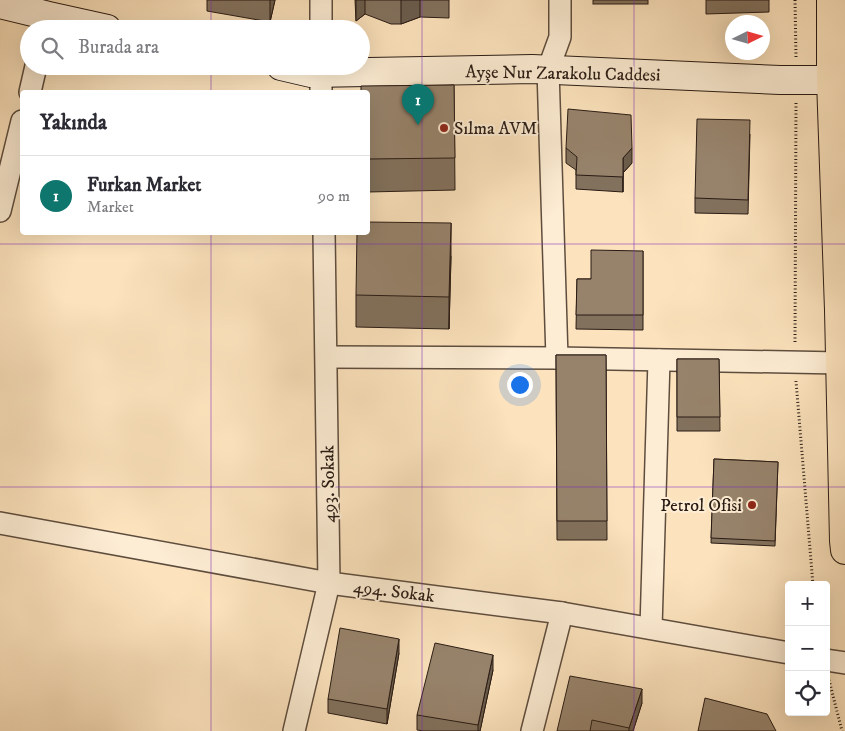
<!DOCTYPE html>
<html lang="tr">
<meta charset="utf-8">
<style>
:root{--surface:#fff;--page:#f2f2f3;--text:#2b2b33;--muted:#7c7c81;--line:#e1e1e2;--accent:#0f766e}
body{margin:0;font-family:"IM FELL DW Pica",serif;background:var(--page);color:var(--text)}
.controls{position:absolute;right:15px;bottom:15px;display:grid;overflow:hidden;border-radius:5px;box-shadow:0 5px 20px #0002}
.controls button{width:45px;height:45px;display:grid;place-items:center;padding:0;border:0;border-bottom:1px solid var(--line);background:var(--surface);color:var(--text);font:25px sans-serif}
.compass{position:absolute;left:725px;top:15px;width:45px;height:45px;border-radius:50%;background:var(--surface);box-shadow:0 5px 20px #0002;rotate:85deg}
.you{position:absolute;left:519px;top:384px;width:18px;height:18px;margin:-12px;border:4px solid #fff;border-radius:50%;background:#1a73e8;box-shadow:0 0 0 8px #1a73e833}
.badge{display:grid;place-items:center;width:32px;height:32px;border-radius:50%;background:var(--accent);color:#fff;font-size:16px;font-weight:700}
.pin{position:absolute;translate:-50% -41px;filter:drop-shadow(0 1px 2px #0008)}
.pin::after{content:'';position:absolute;top:26px;width:18px;height:15px;background:inherit;clip-path:polygon(0 0,100% 0,50% 100%)}
.list{margin:0;padding:0;list-style:none}
h2{display:flex;justify-content:space-between;align-items:center;height:65px;margin:0;padding:0 20px;font-size:21px}
h2 small{font-size:16px;font-weight:400;color:var(--muted)}
.list li{display:grid;grid-template-columns:32px 1fr auto;gap:15px;align-items:center;box-sizing:border-box;height:80px;padding:0 20px;border-top:1px solid var(--line)}
.list b{display:block;font-size:19px;white-space:nowrap}
.list p{margin:0;font-size:16px;white-space:nowrap;color:var(--muted)}
.list em{font-size:16px;font-style:normal;color:var(--muted)}
.icon{flex:none;width:28px;height:28px;fill:none;stroke:currentColor;stroke-width:2;stroke-linecap:round;stroke-linejoin:round}
.map{position:relative;flex:none;width:845px;height:731px;overflow:hidden}
.search{position:absolute;background:var(--surface);box-shadow:0 5px 20px #0002;left:20px;top:20px;width:350px;height:55px;display:flex;align-items:center;gap:12px;box-sizing:border-box;padding:0 18px;border-radius:28px;color:var(--muted);font-size:19px}
.panel{position:absolute;background:var(--surface);box-shadow:0 5px 20px #0002;left:20px;top:90px;width:350px;height:145px;border-radius:5px}
.map>svg:first-child{display:block}
</style>
<div class="map">
<svg width="845" height="731" viewBox="0 0 845 731">
<rect width="100%" height="100%" fill="#fce3bd"/>
<filter id="stains"><feTurbulence type="fractalNoise" baseFrequency=".004" numOctaves="4"/><feColorMatrix values="0 0 0 0 .2 0 0 0 0 .09 0 0 0 0 .02 0 0 0 .5 -.17"/></filter>
<radialGradient id="worn" r=".72"><stop offset=".6" stop-color="#630" stop-opacity="0"/><stop offset="1" stop-color="#630" stop-opacity=".3"/></radialGradient>
<g fill="none" stroke-linecap="round" stroke-linejoin="round">
<g stroke="#5e4d3e" stroke-width="24">
<g id="street">
<path d="M 321,29 L 321,0"/>
<path d="M 321,66 L 321,92"/>
<path d="M 30,92 L 36,66"/>
<path d="M 0,211 L 22,121"/>
<path d="M 327,357 L 557,358 L 840,363"/>
<path d="M 557,358 L 548,70 L 560,37 L 560,0"/>
<path d="M 0,523 L 329,583 L 562,613 L 789,653"/>
<path d="M 651,628 L 659,360"/>
<path d="M 826,660 L 845,663"/>
<path d="M 294,731 L 329,583 L 324,232"/>
<path d="M 532,731 L 562,613"/>
</g>
</g>
<g stroke="#291b14" stroke-width="30">
<g id="secondary">
<path d="M 0,4 L 49,16 L 107,29"/>
<path d="M 281,66 L 311,73 L 532,69 L 780,80 L 845,80"/>
</g>
</g>
<g stroke="#291b14" stroke-width="30">
<path id="primary" d="M 831,0 L 831,80 L 839,310 L 844,541 L 845,550"/>
</g>
<g stroke="#291b14" stroke-width="3" stroke-dasharray="1 2.5" stroke-linecap="butt">
<path d="M 795,0 L 796,57"/>
<path d="M 795,342 L 796,103"/>
<path d="M 796,381 L 813,585"/>
<path d="M 829,680 L 842,731"/>
</g>
<use href="#street" stroke="#fdedd4" stroke-width="21"/>
<use href="#secondary" stroke="#fdedd4" stroke-width="28"/>
<use href="#primary" stroke="#fce3bd" stroke-width="28"/>
</g>
<g fill="#82715d" stroke="#291b14">
<path d="M 207,0 L 275,0 L 270,22 L 207,11 Z"/>
<path d="M 355,0 L 449,0 L 449,18 L 420,17 L 401,24 L 391,24 L 365,14 L 356,21 Z"/>
<rect x="593" y="0" width="55" height="4"/>
<path d="M 706,0 L 769,0 L 769,12 L 706,14 Z"/>
<path d="M 454,85 L 455,190 L 368,192 L 368,92 Z"/>
<path d="M 750,134 L 748,214 L 695,213 L 695,198 Z"/>
<path d="M 566,148 L 632,163 L 623,173 L 623,192 L 576,189 L 576,170 L 566,163 Z"/>
<path d="M 643,251 L 643,330 L 576,329 L 577,279 L 591,279 Z"/>
<path d="M 451,256 L 449,329 L 356,327 L 356,295 Z"/>
<path d="M 556,355 L 606,355 L 607,540 L 557,540 Z"/>
<path d="M 677,359 L 719,359 L 720,431 L 677,431 Z"/>
<path d="M 714,459 L 778,462 L 775,546 L 711,543 Z"/>
<path d="M 399,653 L 387,724 L 328,713 L 328,699 Z"/>
<path d="M 493,670 L 480,731 L 424,731 L 417,730 L 417,715 Z"/>
<path d="M 642,703 L 633,731 L 557,731 Z"/>
</g>
<g fill="#6a5c4c" stroke="#291b14">
<path d="M 270,0 L 275,0 L 270,22 Z"/>
<path d="M 356,0 L 365,0 L 365,14 L 356,21 Z"/>
<path d="M 401,0 L 420,0 L 420,17 L 401,24 Z"/>
<path d="M 632,148 L 632,163 L 623,173 L 623,192 L 623,158 Z"/>
<path d="M 451,223 L 451,256 L 449,329 L 449,297 Z"/>
<path d="M 399,639 L 399,653 L 387,724 L 387,709 Z"/>
<path d="M 493,655 L 493,670 L 480,731 L 478,731 L 478,725 Z"/>
<path d="M 642,689 L 642,703 L 633,731 L 629,731 L 629,728 Z"/>
</g>
<g fill="#97836c" stroke="#291b14">
<path d="M 454,85 L 455,158 L 368,159 L 368,92 L 361,92 L 361,86 Z"/>
<path d="M 568,109 L 631,115 L 632,148 L 623,158 L 623,177 L 576,175 L 577,157 L 566,148 Z"/>
<path d="M 697,119 L 750,120 L 748,200 L 695,198 Z"/>
<path d="M 368,222 L 451,223 L 449,297 L 356,295 L 357,232 L 368,232 Z"/>
<path d="M 591,250 L 643,251 L 643,315 L 576,315 L 577,279 L 591,279 Z"/>
<path d="M 556,355 L 606,355 L 607,521 L 557,521 Z"/>
<path d="M 677,359 L 719,359 L 720,417 L 677,417 Z"/>
<path d="M 714,459 L 778,462 L 775,541 L 711,538 Z"/>
<path d="M 340,628 L 399,639 L 387,709 L 328,699 Z"/>
<path d="M 435,643 L 493,655 L 478,725 L 417,715 Z"/>
<path d="M 570,676 L 642,689 L 629,728 L 592,720 L 590,731 L 557,731 Z"/>
<path d="M 705,698 L 767,714 L 776,731 L 698,731 Z"/>
</g>
<path fill="none" stroke="#7b2cbf" stroke-width="1" stroke-opacity="0.55" d="M 211,0 L 211,29M 422,0 L 422,731M 634,0 L 634,731M 211,66 L 211,92M 211,232 L 211,731M 0,244 L 845,244M 0,487 L 845,487"/>
<g fill="#8f2418" stroke="#fdedd4" stroke-width="2">
<circle cx="444" cy="128" r="5"/>
<circle cx="752" cy="505" r="5"/>
</g>
<g text-anchor="middle" stroke-width="4" stroke-linejoin="round" paint-order="stroke">
<g font-size="18" fill="#291b14" stroke="#fdedd4">
<text transform="translate(563 73) rotate(1)" y="6">Ayşe Nur Zarakolu Caddesi</text>
<text transform="translate(328 484) rotate(-91)" y="6">493. Sokak</text>
<text transform="translate(394 591) rotate(7)" y="6">494. Sokak</text>
</g>
<g font-size="18" fill="#291b14" stroke="#fdedd4" text-anchor="start">
<text x="454" y="134">Sılma AVM</text>
<text x="742" y="511" text-anchor="end">Petrol Ofisi</text>
</g>
</g>
<rect width="100%" height="100%" filter="url(#stains)"/>
<rect width="100%" height="100%" fill="url(#worn)"/>
</svg>
<div class="controls">
<button>+</button>
<button>−</button>
<button><svg class="icon" aria-label="locate" viewBox="0 0 24 24"><circle cx="12" cy="12" r="6"/><path d="M12 2v4M12 18v4M2 12h4M18 12h4"/></svg></button>
</div>
<svg class="compass" viewBox="-18 -18 36 36"><path d="M0-13l5 13h-10z" fill="#e53935"/><path d="M0 13l5-13h-10z" fill="#7c7c81"/></svg>
<div class="you"></div>
<div class="pin badge" style="left:418px;top:125px">1</div>
<div class="search"><svg class="icon" aria-label="search" viewBox="0 0 24 24"><circle cx="10" cy="10" r="6"/><path d="M15 15l6 6"/></svg>Burada ara</div>
<section class="panel">
<h2>Yakında<small></small></h2>
<ul class="list">
<li><span class="badge">1</span><div><b>Furkan Market</b><p>Market</p></div><em>90 m</em></li>
</ul>
</section>
</div>
